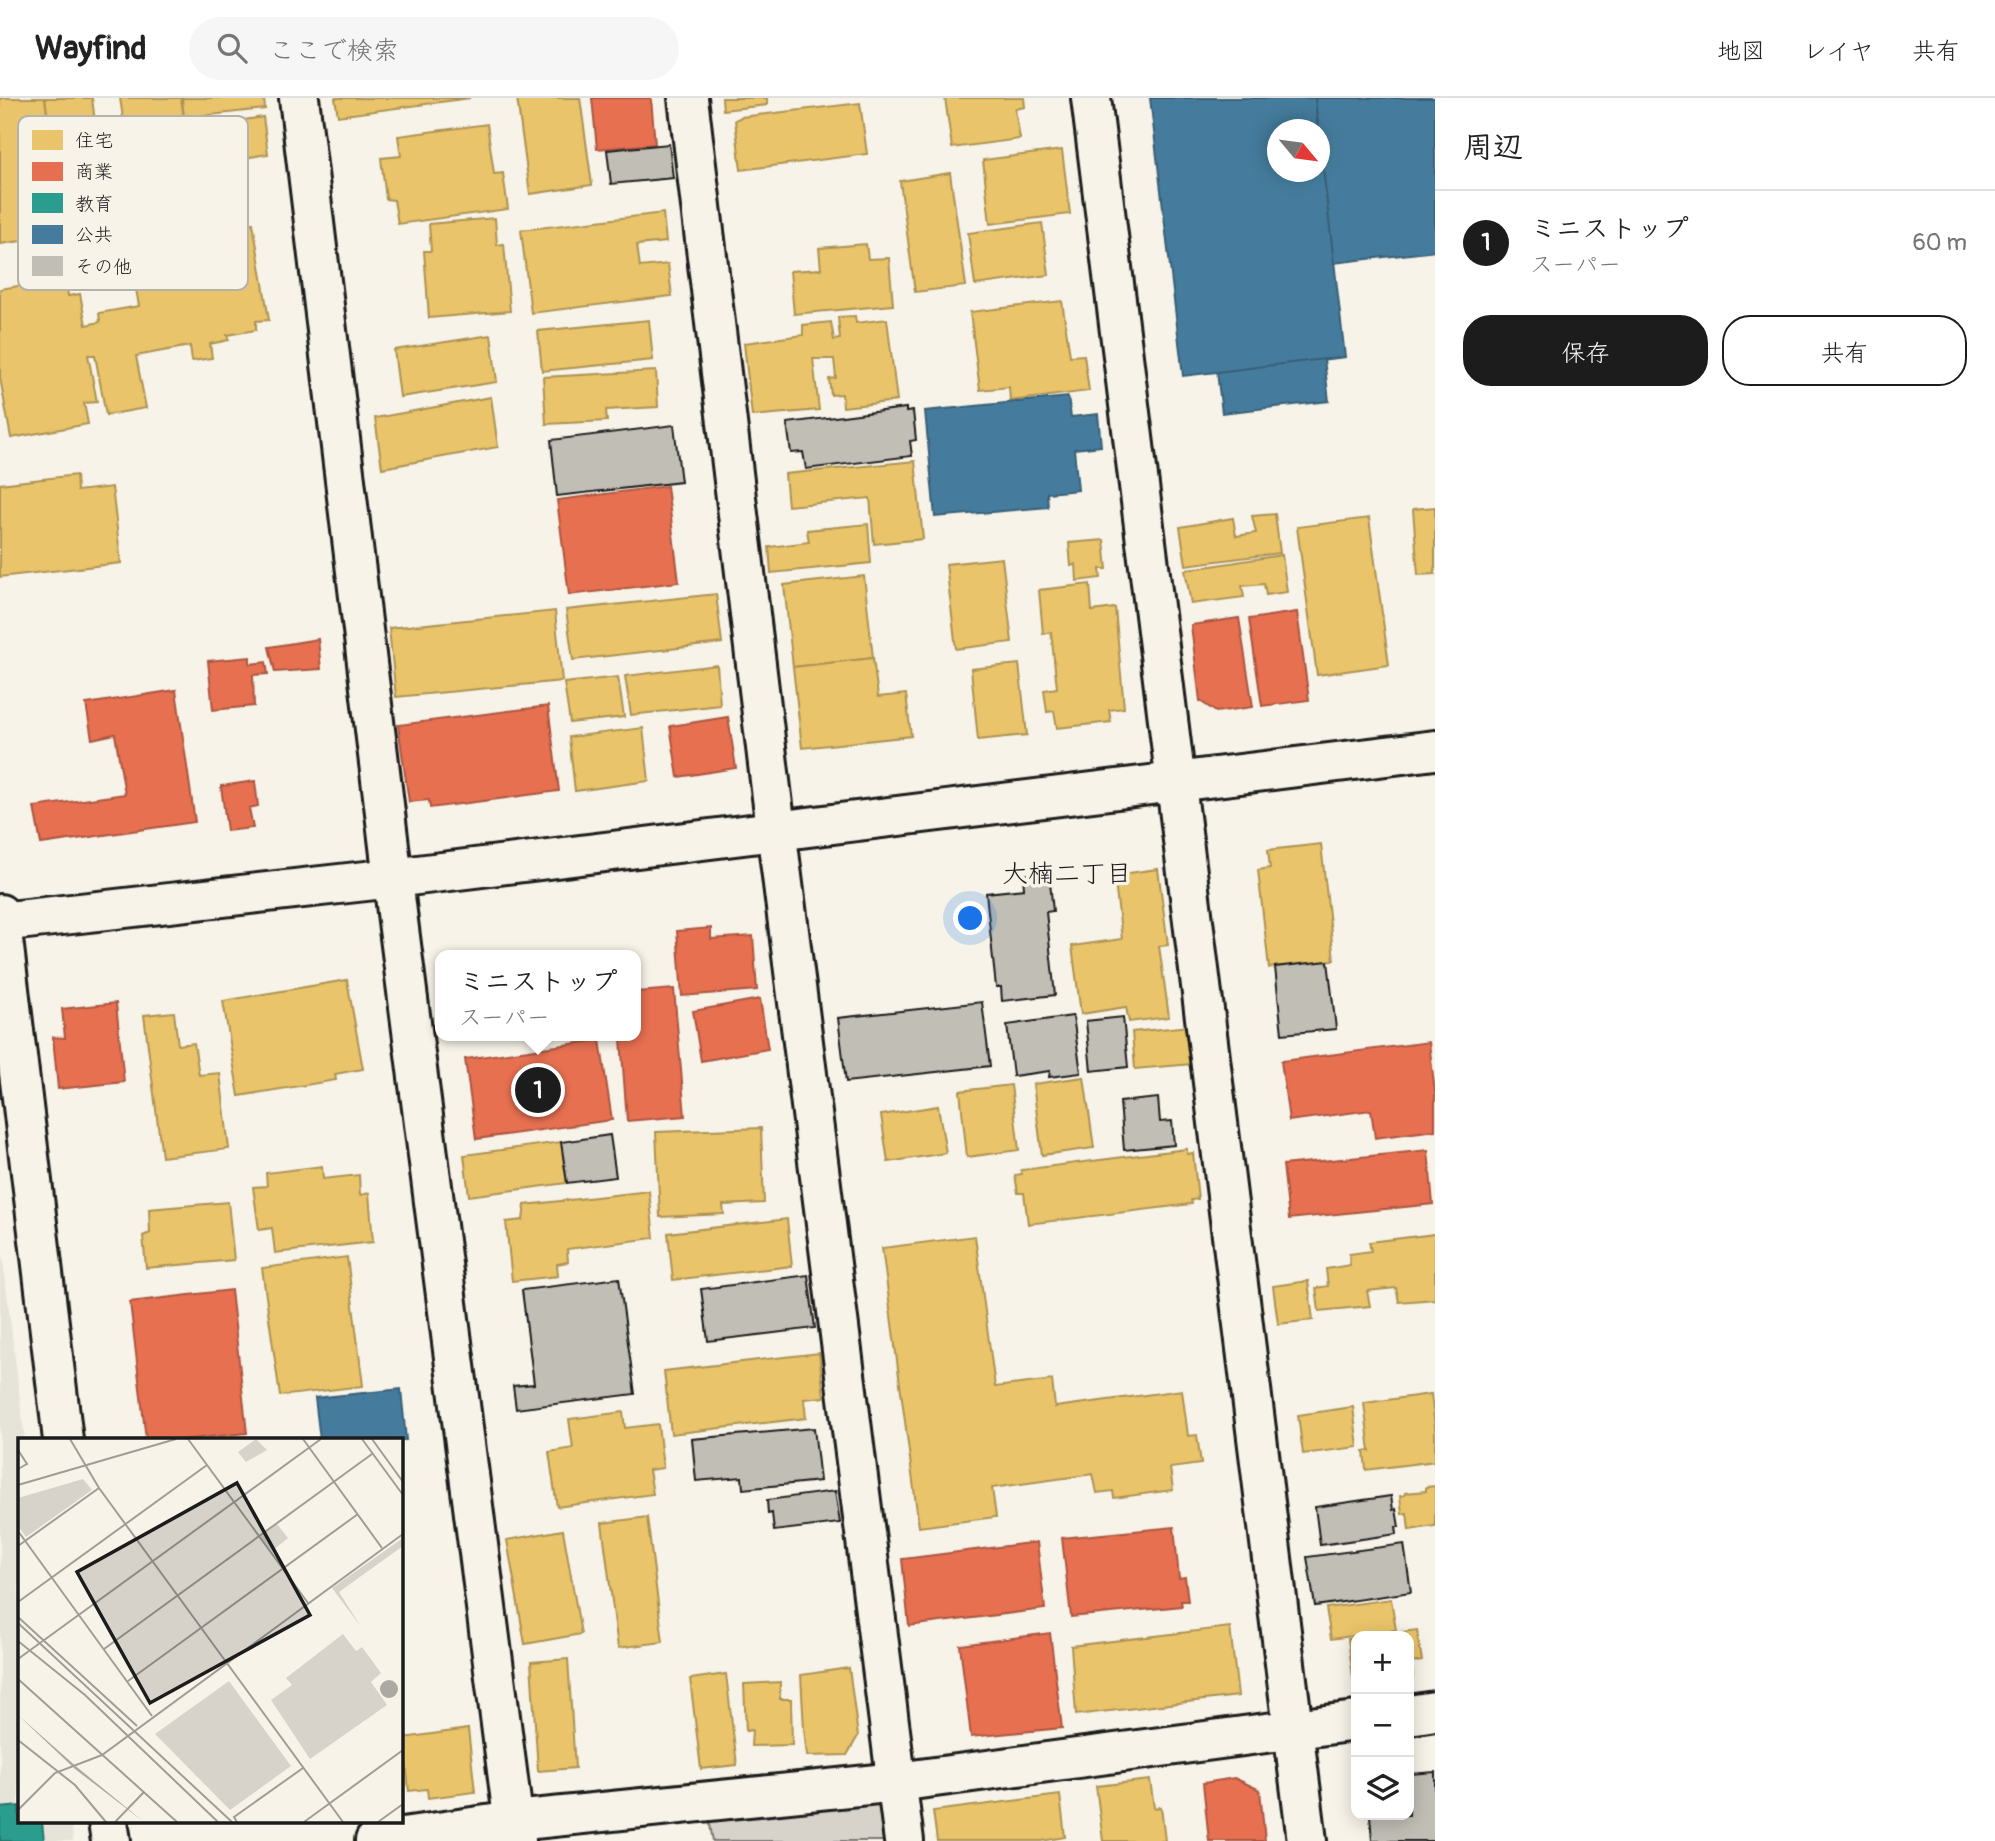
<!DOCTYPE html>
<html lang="ja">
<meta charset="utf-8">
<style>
:root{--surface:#fff;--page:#f6f6f6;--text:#222;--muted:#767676;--line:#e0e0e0;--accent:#1c1c1c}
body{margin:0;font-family:Pangolin,"Klee One",sans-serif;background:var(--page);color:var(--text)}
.controls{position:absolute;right:21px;bottom:21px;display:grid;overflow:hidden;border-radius:14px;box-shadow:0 4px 18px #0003}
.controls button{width:63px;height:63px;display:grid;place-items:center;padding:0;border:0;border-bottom:2px solid var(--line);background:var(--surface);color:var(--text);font:35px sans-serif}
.compass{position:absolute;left:1267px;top:21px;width:63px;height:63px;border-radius:50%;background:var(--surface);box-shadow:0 4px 18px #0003;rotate:119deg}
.you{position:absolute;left:971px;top:821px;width:24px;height:24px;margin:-18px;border:5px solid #fff;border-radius:50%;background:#1a73e8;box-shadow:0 0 0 10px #1a73e833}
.badge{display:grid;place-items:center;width:46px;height:46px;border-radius:50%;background:var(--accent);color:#fff;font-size:23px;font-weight:700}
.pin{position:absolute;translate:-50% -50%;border:4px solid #fff;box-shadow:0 2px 7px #0006}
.popup{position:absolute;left:435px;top:852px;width:206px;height:91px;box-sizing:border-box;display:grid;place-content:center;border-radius:14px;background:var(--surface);filter:drop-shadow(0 2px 5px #0005);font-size:23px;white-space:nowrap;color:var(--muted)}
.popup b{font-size:26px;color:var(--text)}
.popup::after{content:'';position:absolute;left:50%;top:100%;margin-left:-14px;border:14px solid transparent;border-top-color:var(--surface)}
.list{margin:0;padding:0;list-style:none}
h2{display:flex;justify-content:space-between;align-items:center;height:91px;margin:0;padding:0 28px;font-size:30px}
h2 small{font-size:23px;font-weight:400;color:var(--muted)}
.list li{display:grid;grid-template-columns:46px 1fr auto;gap:21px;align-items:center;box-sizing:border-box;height:105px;padding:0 28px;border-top:2px solid var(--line)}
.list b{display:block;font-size:26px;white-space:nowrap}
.list p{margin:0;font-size:23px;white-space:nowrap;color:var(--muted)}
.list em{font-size:23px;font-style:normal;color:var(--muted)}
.actions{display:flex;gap:14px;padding:21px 28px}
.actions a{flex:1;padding:16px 0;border:2px solid var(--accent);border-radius:28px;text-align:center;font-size:24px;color:var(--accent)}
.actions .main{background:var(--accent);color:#fff}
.icon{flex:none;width:38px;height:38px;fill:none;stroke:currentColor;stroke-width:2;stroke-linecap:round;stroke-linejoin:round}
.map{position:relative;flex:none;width:1435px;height:1743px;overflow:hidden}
header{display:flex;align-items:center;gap:42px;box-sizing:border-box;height:98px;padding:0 35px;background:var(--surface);border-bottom:2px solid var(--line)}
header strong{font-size:33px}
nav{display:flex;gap:38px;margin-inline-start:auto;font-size:24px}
.search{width:490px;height:63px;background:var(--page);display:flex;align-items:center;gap:18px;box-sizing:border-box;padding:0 24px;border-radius:38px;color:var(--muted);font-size:26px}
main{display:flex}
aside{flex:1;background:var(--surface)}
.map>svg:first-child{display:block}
</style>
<header>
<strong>Wayfind</strong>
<div class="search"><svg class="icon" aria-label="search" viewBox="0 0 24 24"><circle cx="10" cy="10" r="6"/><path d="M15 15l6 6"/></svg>ここで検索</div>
<nav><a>地図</a><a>レイヤ</a><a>共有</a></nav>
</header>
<main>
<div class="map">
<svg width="1435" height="1743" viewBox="0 0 1435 1743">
<rect width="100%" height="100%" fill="#f7f3e8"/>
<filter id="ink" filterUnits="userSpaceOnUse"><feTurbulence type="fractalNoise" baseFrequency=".0143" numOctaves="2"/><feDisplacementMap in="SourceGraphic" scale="14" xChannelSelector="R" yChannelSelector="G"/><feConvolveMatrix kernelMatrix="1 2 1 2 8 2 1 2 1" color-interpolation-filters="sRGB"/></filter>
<g filter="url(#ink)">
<path fill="#e6e3d9" d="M 0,1139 L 25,1342 L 19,1342 L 19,1724 L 71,1724 L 73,1743 L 0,1743 Z"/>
<path fill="#d7d3cb" stroke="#7a7874" stroke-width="2" d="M 893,1691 L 898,1743 L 713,1743 L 708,1716 Z"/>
<g fill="#e9c46a" stroke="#ac9253" stroke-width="2">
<path d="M 0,0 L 45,0 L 64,137 L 0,146 Z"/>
<path d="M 45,0 L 92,0 L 100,65 L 55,71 Z"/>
<path d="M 120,0 L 181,0 L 190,58 L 130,67 Z"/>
<path d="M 182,0 L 264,0 L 265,11 L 184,20 Z"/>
<path d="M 335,0 L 470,0 L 338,18 Z"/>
<path d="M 517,0 L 580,0 L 592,87 L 530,96 Z"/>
<path d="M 722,0 L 767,0 L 767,7 L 723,12 Z"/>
<path d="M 945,0 L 1024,0 L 1025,9 L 1015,11 L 1020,41 L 952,50 Z"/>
<path d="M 860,5 L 867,56 L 741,72 L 735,22 L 741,19 Z"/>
<path d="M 263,19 L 268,56 L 201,67 L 194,30 Z"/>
<path d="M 487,26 L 494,76 L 503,75 L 508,111 L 398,126 L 394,102 L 386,101 L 381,60 L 401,58 L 398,38 Z"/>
<path d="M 1062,52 L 1070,116 L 990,126 L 983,62 Z"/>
<path d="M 950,75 L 966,188 L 915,194 L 900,83 Z"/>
<path d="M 663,115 L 666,144 L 637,147 L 640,169 L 668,166 L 672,198 L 531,215 L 521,132 Z"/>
<path d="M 495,120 L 497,147 L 504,146 L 510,213 L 429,220 L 424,153 L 431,153 L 429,126 Z"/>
<path d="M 253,125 L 269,222 L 256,223 L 256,232 L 227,237 L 229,242 L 210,246 L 212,260 L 192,263 L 190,248 L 136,258 L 146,310 L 106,317 L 95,257 L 88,257 L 97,304 L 84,305 L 88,326 L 11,340 L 0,280 L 0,191 L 66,180 L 68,198 L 80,196 L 86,227 L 100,224 L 99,215 L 139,208 L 128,147 Z"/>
<path d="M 1042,125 L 1049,177 L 975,187 L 968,135 Z"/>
<path d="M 866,146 L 868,161 L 889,160 L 893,207 L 794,216 L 790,173 L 821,171 L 819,150 Z"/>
<path d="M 1062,203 L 1070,258 L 1084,257 L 1089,293 L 1010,303 L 1009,289 L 980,292 L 970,214 Z"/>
<path d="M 855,218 L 856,225 L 887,221 L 897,303 L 843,309 L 842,296 L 831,297 L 829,281 L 836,280 L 834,261 L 813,261 L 819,312 L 752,318 L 744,245 L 803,237 L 803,227 L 831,224 L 834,242 L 840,241 L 838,219 Z"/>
<path d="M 649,222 L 653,262 L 542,273 L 538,233 Z"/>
<path d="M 491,237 L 497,284 L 400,299 L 394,252 Z"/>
<path d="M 656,273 L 658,309 L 606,312 L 607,323 L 546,326 L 543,279 Z"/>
<path d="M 491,299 L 498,349 L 382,370 L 375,320 Z"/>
<path d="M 915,363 L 923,441 L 874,446 L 870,400 L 788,408 L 785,376 Z"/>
<path d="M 76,377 L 77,393 L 112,389 L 121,465 L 0,479 L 0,386 Z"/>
<path d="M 1435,409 L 1435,476 L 1418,477 L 1413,411 Z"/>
<path d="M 1275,416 L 1280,455 L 1186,467 L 1180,429 L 1233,420 L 1236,438 L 1256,435 L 1252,418 Z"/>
<path d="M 1369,420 L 1389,567 L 1317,577 L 1297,429 Z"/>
<path d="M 868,426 L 871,465 L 771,475 L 769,449 L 809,444 L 807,432 Z"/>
<path d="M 1104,442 L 1107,471 L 1100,471 L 1101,480 L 1077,483 L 1076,466 L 1071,468 L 1069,445 Z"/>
<path d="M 1282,457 L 1287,494 L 1266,497 L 1264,486 L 1242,488 L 1244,499 L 1191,506 L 1185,472 Z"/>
<path d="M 1002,460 L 1012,544 L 956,551 L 946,466 Z"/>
<path d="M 864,478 L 873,560 L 793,569 L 784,487 Z"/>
<path d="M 1090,486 L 1092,513 L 1115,510 L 1124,610 L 1109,612 L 1111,624 L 1057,630 L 1054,613 L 1047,614 L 1044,592 L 1057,590 L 1051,534 L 1043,536 L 1039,492 Z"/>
<path d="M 716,496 L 722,545 L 573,562 L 566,512 Z"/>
<path d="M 555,513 L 562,583 L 396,599 L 389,530 Z"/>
<path d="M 873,560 L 878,599 L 906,596 L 911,638 L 802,650 L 793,569 Z"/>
<path d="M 1019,566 L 1027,637 L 978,642 L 971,571 Z"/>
<path d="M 717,567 L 720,607 L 631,617 L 625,578 Z"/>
<path d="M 618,579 L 624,619 L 570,625 L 564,585 Z"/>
<path d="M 643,630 L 649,683 L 575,693 L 569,639 Z"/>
<path d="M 1321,746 L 1334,862 L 1269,870 L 1258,772 L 1270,770 L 1268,752 Z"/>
<path d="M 1158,771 L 1168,847 L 1159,848 L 1169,919 L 1129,924 L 1126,909 L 1081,916 L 1072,848 L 1122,841 L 1114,777 Z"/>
<path d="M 347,882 L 363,971 L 335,976 L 336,982 L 239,998 L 223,903 Z"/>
<path d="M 174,914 L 178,947 L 194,945 L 199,977 L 220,975 L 229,1051 L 162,1059 L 144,917 Z"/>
<path d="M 1189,928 L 1192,966 L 1135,971 L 1132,934 Z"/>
<path d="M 1084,979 L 1094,1050 L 1042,1057 L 1033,986 Z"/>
<path d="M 1011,987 L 1019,1052 L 967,1059 L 960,993 Z"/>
<path d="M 938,1008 L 946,1055 L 888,1064 L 881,1017 Z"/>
<path d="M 761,1030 L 764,1105 L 723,1107 L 724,1116 L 660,1119 L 656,1034 Z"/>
<path d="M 561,1044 L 567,1085 L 469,1098 L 464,1057 Z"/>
<path d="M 1187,1051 L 1187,1056 L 1193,1055 L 1198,1101 L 1191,1102 L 1192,1106 L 1028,1126 L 1024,1095 L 1018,1095 L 1015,1077 L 1022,1076 L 1021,1072 Z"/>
<path d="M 322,1068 L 323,1081 L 359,1077 L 360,1097 L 369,1095 L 373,1144 L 275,1155 L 272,1130 L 259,1132 L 253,1089 L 267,1088 L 266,1075 Z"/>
<path d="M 649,1093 L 654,1140 L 567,1151 L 568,1164 L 557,1166 L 558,1178 L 512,1183 L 506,1124 L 523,1122 L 525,1107 Z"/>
<path d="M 228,1104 L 234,1162 L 146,1170 L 143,1138 L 150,1135 L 149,1111 Z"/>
<path d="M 787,1121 L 792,1168 L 673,1182 L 668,1135 Z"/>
<path d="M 1435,1136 L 1435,1201 L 1399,1204 L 1396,1190 L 1367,1193 L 1370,1208 L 1319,1213 L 1316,1190 L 1328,1188 L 1326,1171 L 1350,1167 L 1349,1156 L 1371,1153 L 1369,1144 Z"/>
<path d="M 975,1138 L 995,1289 L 1052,1282 L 1055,1309 L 1182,1292 L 1188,1338 L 1197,1337 L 1201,1366 L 1170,1370 L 1173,1392 L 1114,1400 L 1113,1393 L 1097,1395 L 1093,1376 L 992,1390 L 996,1419 L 919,1429 L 882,1150 Z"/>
<path d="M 347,1159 L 363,1288 L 280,1298 L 262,1170 Z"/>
<path d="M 1308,1183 L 1313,1222 L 1278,1226 L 1273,1188 Z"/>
<path d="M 819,1255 L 824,1299 L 804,1301 L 806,1320 L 671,1336 L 664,1273 Z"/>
<path d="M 1431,1296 L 1435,1330 L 1435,1363 L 1366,1372 L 1364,1353 L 1370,1353 L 1364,1305 Z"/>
<path d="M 1353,1309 L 1358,1349 L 1303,1356 L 1298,1317 Z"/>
<path d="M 623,1314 L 625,1330 L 658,1326 L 663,1370 L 649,1372 L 653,1396 L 557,1409 L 549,1354 L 573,1350 L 569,1321 Z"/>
<path d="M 1435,1388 L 1435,1428 L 1409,1432 L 1407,1415 L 1402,1416 L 1400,1398 L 1405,1397 L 1405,1395 L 1426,1393 L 1426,1389 Z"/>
<path d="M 647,1419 L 663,1544 L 618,1550 L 602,1425 Z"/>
<path d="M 563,1432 L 581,1536 L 525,1546 L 507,1442 Z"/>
<path d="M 1391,1501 L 1396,1532 L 1331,1541 L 1326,1510 Z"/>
<path d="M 1230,1529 L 1238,1598 L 1076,1617 L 1071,1548 Z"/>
<path d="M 1417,1532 L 1422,1563 L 1411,1565 L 1413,1578 L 1409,1579 L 1409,1538 L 1371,1538 Z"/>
<path d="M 1356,1540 L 1356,1586 L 1354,1587 L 1348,1541 Z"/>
<path d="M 568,1561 L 575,1670 L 538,1673 L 531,1564 Z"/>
<path d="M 849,1570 L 858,1638 L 847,1657 L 807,1658 L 804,1631 L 801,1577 Z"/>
<path d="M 726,1576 L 737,1667 L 701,1671 L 690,1581 Z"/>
<path d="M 780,1584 L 780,1601 L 791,1601 L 792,1647 L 751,1648 L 752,1632 L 746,1633 L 744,1586 Z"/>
<path d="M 468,1631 L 475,1694 L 428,1700 L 427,1691 L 409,1693 L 403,1640 Z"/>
<path d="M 1150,1682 L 1154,1710 L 1161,1709 L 1165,1743 L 1103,1743 L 1096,1688 Z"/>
<path d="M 1060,1697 L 1065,1739 L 1042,1743 L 937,1743 L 933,1713 Z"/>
</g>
<g fill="#e76f51" stroke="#aa5641" stroke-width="2">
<path d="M 592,0 L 651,0 L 655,46 L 597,51 Z"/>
<path d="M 667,388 L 679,484 L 569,497 L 557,402 Z"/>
<path d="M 1297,514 L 1309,602 L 1262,608 L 1249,521 Z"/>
<path d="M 1239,520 L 1253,609 L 1216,614 L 1200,603 L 1191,527 Z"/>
<path d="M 318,541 L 321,571 L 275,574 L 269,549 Z"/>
<path d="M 250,559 L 250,566 L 266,564 L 268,576 L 253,577 L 254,608 L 213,612 L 208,563 Z"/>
<path d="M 176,592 L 195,724 L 41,746 L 34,709 L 125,696 L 115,636 L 92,641 L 86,606 Z"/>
<path d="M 548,608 L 559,693 L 430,710 L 429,702 L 409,704 L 398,627 Z"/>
<path d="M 728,619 L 736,670 L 678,679 L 670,628 Z"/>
<path d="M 255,683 L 258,708 L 249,710 L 253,730 L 227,733 L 221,688 Z"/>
<path d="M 711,830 L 711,841 L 753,838 L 757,892 L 682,898 L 677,833 Z"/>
<path d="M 674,891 L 685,1018 L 627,1023 L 621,941 L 626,940 L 626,938 L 636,938 L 636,894 Z"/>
<path d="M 760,901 L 768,951 L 701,963 L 693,913 Z"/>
<path d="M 116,905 L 124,984 L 58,991 L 53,939 L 65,940 L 62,911 Z"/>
<path d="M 600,942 L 612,1022 L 476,1041 L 465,961 Z"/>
<path d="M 1429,944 L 1435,994 L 1435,1032 L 1375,1040 L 1371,1012 L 1289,1023 L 1281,963 Z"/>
<path d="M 1428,1052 L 1433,1106 L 1289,1121 L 1283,1067 Z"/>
<path d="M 231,1192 L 247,1335 L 180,1342 L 146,1342 L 130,1204 Z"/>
<path d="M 1174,1429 L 1179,1480 L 1185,1479 L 1188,1503 L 1181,1503 L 1182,1508 L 1071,1519 L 1062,1440 Z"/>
<path d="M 1037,1444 L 1045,1511 L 909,1528 L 902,1461 Z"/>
<path d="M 1050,1535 L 1062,1630 L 971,1639 L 960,1547 Z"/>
<path d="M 1234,1680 L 1260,1692 L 1265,1743 L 1209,1743 L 1203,1685 Z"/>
</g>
<path fill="#2a9d8f" stroke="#26766c" stroke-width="2" d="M 19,1708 L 19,1724 L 42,1724 L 44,1743 L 0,1743 L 0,1710 Z"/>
<g fill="#457b9d" stroke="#395e76" stroke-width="2">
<path d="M 1150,0 L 1315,0 L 1318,32 L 1278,32 L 1278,74 L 1320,74 L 1320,41 L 1345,259 L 1183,278 Z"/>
<path d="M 1315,0 L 1435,0 L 1435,153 L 1334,165 Z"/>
<path d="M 1324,261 L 1329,303 L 1222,315 L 1217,274 Z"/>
<path d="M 1068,299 L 1071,319 L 1098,316 L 1101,348 L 1074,351 L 1078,392 L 1047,395 L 1048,409 L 935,419 L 925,313 Z"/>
<path d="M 401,1291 L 406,1342 L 320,1342 L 315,1300 Z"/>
</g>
<g fill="#c0beb5" stroke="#1c1c1c" stroke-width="2">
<path d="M 669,46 L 673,80 L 611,86 L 607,52 Z"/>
<path d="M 906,310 L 906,314 L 913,313 L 916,342 L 910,343 L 912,358 L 806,371 L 803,354 L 791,355 L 787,325 Z"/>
<path d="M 674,327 L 681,384 L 557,398 L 551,342 Z"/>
<path d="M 1049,775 L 1053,813 L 1046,814 L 1055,897 L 1002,903 L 1001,889 L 996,889 L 986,795 L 1024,791 L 1023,777 Z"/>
<path d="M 1328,863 L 1336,931 L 1282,936 L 1275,869 Z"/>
<path d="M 982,904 L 990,968 L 846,984 L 838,920 Z"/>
<path d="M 1073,918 L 1081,975 L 1049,979 L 1050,973 L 1013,978 L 1007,927 Z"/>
<path d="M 1123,919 L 1128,969 L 1091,973 L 1086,923 Z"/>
<path d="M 1158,1000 L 1160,1024 L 1172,1023 L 1174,1047 L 1124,1052 L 1120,1004 Z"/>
<path d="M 610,1037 L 616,1079 L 567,1085 L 561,1044 Z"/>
<path d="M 808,1177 L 815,1230 L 708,1243 L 701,1191 Z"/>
<path d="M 619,1180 L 635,1296 L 516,1311 L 513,1288 L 534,1286 L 522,1192 Z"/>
<path d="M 814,1330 L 820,1383 L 743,1391 L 742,1379 L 696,1383 L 692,1341 Z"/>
<path d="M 835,1393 L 840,1425 L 774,1433 L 772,1415 L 768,1416 L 767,1402 Z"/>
<path d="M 1391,1398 L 1393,1412 L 1396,1411 L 1399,1429 L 1396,1429 L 1397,1436 L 1320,1447 L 1315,1409 Z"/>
<path d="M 1404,1446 L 1411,1494 L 1315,1508 L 1307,1459 Z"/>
<path d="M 1435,1674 L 1435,1743 L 1372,1743 L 1370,1717 L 1409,1717 L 1409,1676 Z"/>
</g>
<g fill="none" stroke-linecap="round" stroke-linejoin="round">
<g stroke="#1c1c1c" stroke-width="44">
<g id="street">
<path d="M 299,0 L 399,831 L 516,1743"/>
<path d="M 688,0 L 771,691 L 904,1743"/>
<path d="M 1091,0 L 1307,1743"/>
<path d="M 1409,1617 L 1435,1613"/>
<path d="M 375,1743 L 514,1723 L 897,1684 L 1356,1623"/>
</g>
</g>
<g stroke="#1c1c1c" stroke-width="44">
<g id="secondary">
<path d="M 0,816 L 63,1342"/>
<path d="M 0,824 L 393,780 L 1435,652"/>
<path d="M 108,1724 L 111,1743"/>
</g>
</g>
<use href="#street" stroke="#f7f3e8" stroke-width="38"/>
<use href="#secondary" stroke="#f7f3e8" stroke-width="38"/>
</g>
</g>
<g text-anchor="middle" stroke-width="7" stroke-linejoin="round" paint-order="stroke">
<g font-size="26" fill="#1c1c1c" stroke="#f7f3e8">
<text x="1067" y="784">大楠二丁目</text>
</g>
</g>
<g transform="translate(18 1340)">
<rect width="385" height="385" fill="#f7f3e8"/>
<path d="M 238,1 L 249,12 L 228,24 L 220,14 ZM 65,41 L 74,52 L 8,99 L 0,88 L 0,60 ZM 259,86 L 270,100 L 254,113 L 242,98 ZM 385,100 L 385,108 L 321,154 L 343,189 L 314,150 ZM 325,196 L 338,213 L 344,209 L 363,235 L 353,244 L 369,267 L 292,321 L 253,262 L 274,247 L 268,240 ZM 211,243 L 273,328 L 212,372 L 137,296 Z" fill="#d7d3cb"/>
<path d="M362 251a9 9 0 1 1 18 0a9 9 0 1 1-18 0ZM 0,277 L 60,330 L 126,384 L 57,331 Z" fill="#aca9a2"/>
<path fill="none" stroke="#9f9d96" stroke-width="2" d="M 52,1 L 81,50 L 325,384M 170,1 L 290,165M 285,1 L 364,110M 344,1 L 385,57M 354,1 L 385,44M 0,12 L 9,26 L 0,31M 0,47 L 158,1M 0,93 L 134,278M 0,108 L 81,50M 0,164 L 189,27M 0,179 L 119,288M 0,185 L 214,384M 0,203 L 67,257 L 200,384M 86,211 L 354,16M 0,221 L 303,1M 0,241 L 159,384M 110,243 L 340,76M 0,302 L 57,347 L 88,384M 0,372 L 37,335 L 84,317 L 385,96M 97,384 L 126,354M 219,384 L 216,379 L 285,330M 286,384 L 385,312M 360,384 L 385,366"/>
<path fill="#1c1c1c" fill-opacity="0.15" stroke="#1c1c1c" stroke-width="3.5" d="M 219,45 L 292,177 L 132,265 L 59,134 Z"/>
<rect width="385" height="385" fill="none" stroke="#1c1c1c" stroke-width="3.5"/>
</g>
<rect x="18" y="18" width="230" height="174" rx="10" fill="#f7f3e8" stroke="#b5b2ab" stroke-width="2"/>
<rect x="32" y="32" width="31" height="20" fill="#e9c46a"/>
<rect x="32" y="64" width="31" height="19" fill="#e76f51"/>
<rect x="32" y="95" width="31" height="20" fill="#2a9d8f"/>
<rect x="32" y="127" width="31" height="19" fill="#457b9d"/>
<rect x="32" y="158" width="31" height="20" fill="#c0beb5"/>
<g font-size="19" fill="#1c1c1c">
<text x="75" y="49">住宅</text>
<text x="75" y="80">商業</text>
<text x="75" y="112">教育</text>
<text x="75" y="143">公共</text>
<text x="75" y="175">その他</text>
</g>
</svg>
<div class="controls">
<button>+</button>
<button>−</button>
<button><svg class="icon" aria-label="layers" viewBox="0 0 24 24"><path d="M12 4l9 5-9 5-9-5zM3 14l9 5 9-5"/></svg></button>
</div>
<svg class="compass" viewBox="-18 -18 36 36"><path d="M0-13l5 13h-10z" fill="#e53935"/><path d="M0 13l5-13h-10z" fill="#767676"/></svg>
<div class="you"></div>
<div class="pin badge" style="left:538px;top:992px">1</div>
<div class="popup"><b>ミニストップ</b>スーパー</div>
</div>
<aside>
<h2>周辺<small></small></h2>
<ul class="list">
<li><span class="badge">1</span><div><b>ミニストップ</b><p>スーパー</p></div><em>60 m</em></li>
</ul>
<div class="actions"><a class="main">保存</a><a>共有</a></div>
</aside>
</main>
